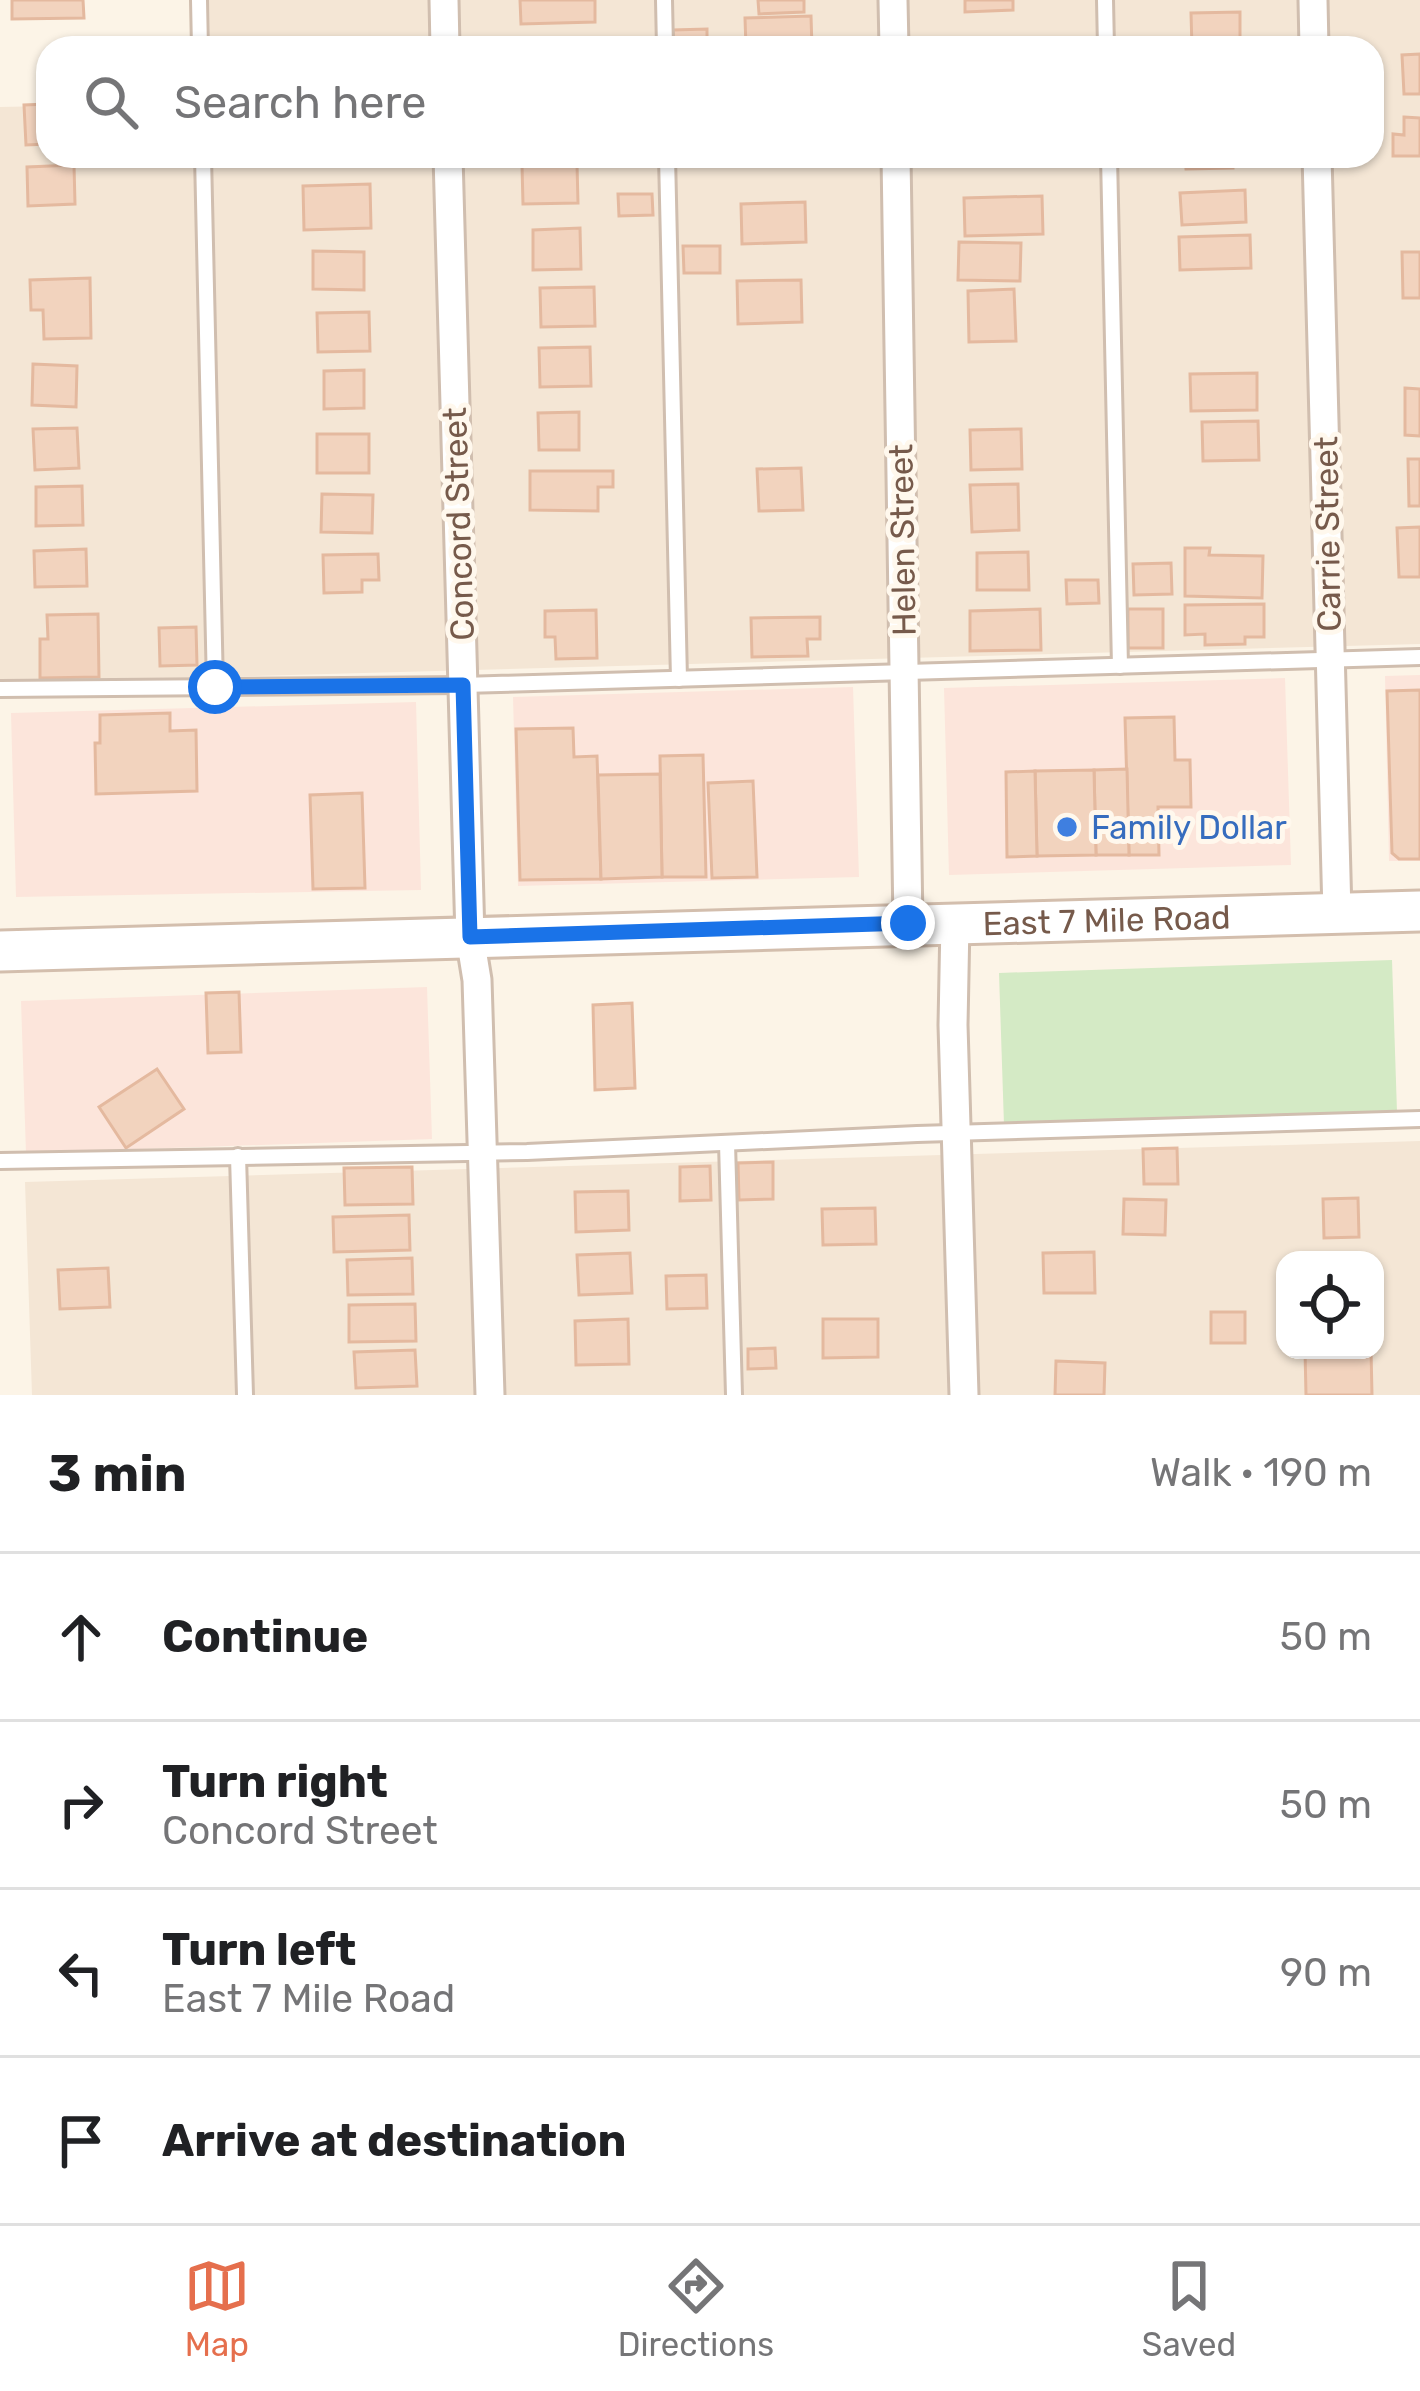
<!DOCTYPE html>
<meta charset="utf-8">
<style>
:root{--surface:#fff;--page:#f2f2f2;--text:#202124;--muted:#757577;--line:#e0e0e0;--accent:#e56f4d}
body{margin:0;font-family:Rubik,sans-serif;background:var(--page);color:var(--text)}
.controls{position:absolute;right:36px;bottom:36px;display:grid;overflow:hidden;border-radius:24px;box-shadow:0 3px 9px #0004}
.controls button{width:108px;height:108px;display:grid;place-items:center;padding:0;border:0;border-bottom:3px solid var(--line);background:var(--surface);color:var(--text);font:60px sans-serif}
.stop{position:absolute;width:36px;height:36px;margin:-27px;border:9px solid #1a73e8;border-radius:50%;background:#fff}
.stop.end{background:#1a73e8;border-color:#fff;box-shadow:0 3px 12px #0008}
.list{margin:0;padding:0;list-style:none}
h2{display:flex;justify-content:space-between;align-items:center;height:156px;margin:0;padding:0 48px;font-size:51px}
h2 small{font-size:39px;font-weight:400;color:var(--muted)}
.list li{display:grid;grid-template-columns:78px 1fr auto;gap:36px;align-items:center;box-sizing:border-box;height:168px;padding:0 48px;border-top:3px solid var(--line)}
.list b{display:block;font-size:45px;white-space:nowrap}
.list p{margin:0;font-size:39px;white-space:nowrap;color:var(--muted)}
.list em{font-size:39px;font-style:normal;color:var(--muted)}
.icon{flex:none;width:66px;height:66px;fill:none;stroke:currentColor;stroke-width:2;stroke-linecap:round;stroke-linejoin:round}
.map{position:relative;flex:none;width:1420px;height:1395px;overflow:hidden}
.search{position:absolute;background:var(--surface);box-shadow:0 3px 9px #0004;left:36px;right:36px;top:36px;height:132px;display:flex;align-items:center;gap:30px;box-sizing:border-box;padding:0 42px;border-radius:36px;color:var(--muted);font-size:45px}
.sheet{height:828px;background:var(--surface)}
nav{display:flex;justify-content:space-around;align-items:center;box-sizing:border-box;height:168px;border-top:3px solid var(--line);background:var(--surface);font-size:33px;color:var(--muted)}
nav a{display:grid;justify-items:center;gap:6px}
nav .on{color:var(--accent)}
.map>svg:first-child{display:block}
</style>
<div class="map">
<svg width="1420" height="1395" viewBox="0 0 1420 1395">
<rect width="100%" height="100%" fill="#fcf4e7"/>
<g fill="#f4e6d5" fill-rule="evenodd">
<path d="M 209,0 L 1420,0 L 1420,644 L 0,683 L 0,107 L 48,106 L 48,156 L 1372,156 L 1372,48 L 210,48 Z"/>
<path d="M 1420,1141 L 1420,1395 L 32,1395 L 25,1182 ZM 1285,1260 L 1375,1260 L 1375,1350 L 1285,1350 Z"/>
</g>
<g fill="#fce5db">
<path d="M 1420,675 L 1420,861 L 1389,861 L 1385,676 Z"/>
<path d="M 1285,678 L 1291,865 L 949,875 L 944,688 Z"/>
<path d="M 853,687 L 859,877 L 518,886 L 513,697 Z"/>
<path d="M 416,702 L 421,890 L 16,897 L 11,713 Z"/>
<path d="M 427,987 L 432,1139 L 26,1153 L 21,1001 Z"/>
</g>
<path fill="#d4eac5" d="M 1392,960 L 1397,1112 L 1004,1125 L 999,973 Z"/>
<g fill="#f2d3be" stroke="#e4b99f" stroke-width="3">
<path d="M 12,0 L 83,0 L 84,18 L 12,19 Z"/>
<path d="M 520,0 L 595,0 L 595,22 L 521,24 Z"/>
<path d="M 758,0 L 804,0 L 804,12 L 759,14 Z"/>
<path d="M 965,0 L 1013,0 L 1013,10 L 965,12 Z"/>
<path d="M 1240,12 L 1240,48 L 1192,48 L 1191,13 Z"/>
<path d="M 811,16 L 812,48 L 746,48 L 745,18 Z"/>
<path d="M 707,29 L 707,48 L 674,48 L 673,30 Z"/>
<path d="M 531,42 L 581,43 L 581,48 L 531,48 Z"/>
<path d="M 1420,54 L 1420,94 L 1404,94 L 1402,55 Z"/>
<path d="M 48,104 L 48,144 L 26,145 L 24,105 Z"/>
<path d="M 1404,117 L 1420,118 L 1420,156 L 1393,156 L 1393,134 L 1404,135 Z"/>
<path d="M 318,156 L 371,156 L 371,163 L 318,162 Z"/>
<path d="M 1185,156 L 1233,156 L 1233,168 L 1186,169 Z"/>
<path d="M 577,164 L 578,203 L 523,204 L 522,165 Z"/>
<path d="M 74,165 L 75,204 L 28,206 L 27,167 Z"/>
<path d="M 370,184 L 371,228 L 304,230 L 303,186 Z"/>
<path d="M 1245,190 L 1246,222 L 1182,225 L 1180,193 Z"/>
<path d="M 618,194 L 652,194 L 653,215 L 619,216 Z"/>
<path d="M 1042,196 L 1043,234 L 965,236 L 964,198 Z"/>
<path d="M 805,202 L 806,242 L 742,244 L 741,204 Z"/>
<path d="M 580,228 L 581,269 L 533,270 L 533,230 Z"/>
<path d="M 1250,235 L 1251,268 L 1180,270 L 1179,237 Z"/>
<path d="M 959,242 L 1021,243 L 1020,281 L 958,280 Z"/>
<path d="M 683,246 L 720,246 L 720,273 L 684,273 Z"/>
<path d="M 313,251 L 364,252 L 364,290 L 313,289 Z"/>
<path d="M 1402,252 L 1420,252 L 1420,298 L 1403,298 Z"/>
<path d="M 90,278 L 91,338 L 44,339 L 43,310 L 31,310 L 30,280 Z"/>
<path d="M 801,280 L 802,322 L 738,324 L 737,281 Z"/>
<path d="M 594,287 L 595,326 L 541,327 L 540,288 Z"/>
<path d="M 1014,289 L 1016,341 L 969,342 L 968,291 Z"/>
<path d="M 369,312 L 370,351 L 318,352 L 317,313 Z"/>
<path d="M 590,347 L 591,386 L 540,387 L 539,348 Z"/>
<path d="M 33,364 L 77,366 L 76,407 L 32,405 Z"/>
<path d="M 364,370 L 364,408 L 324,409 L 324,371 Z"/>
<path d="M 1257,373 L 1257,410 L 1191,411 L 1190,374 Z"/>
<path d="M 1405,388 L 1420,389 L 1420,436 L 1405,435 Z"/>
<path d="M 579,412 L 579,450 L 539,450 L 538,413 Z"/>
<path d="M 1258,421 L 1259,460 L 1203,461 L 1202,422 Z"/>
<path d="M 77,428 L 79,468 L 35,470 L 33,429 Z"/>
<path d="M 1021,429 L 1022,469 L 971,470 L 970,430 Z"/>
<rect x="317" y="434" width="52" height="39"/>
<path d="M 1408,459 L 1420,459 L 1420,506 L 1409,506 Z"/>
<path d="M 801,468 L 803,510 L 759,511 L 757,469 Z"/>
<path d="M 530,471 L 613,471 L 613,487 L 598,487 L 598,511 L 530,510 Z"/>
<path d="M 1018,484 L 1019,530 L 972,532 L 970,485 Z"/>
<path d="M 82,486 L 83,525 L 36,526 L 36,487 Z"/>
<path d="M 322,494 L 373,495 L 372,533 L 321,532 Z"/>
<path d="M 1420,527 L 1420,577 L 1399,577 L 1397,528 Z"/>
<path d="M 1185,548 L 1210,548 L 1209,555 L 1263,556 L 1262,598 L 1185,596 Z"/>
<path d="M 86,549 L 87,586 L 35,587 L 34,551 Z"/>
<path d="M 1028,552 L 1029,590 L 977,590 L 977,553 Z"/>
<path d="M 378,554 L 379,580 L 362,580 L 362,592 L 324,593 L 323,555 Z"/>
<path d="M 1171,563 L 1172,594 L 1134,595 L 1133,564 Z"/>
<path d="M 1066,580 L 1098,580 L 1099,603 L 1067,604 Z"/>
<path d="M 1264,604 L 1264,637 L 1245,637 L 1245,644 L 1205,645 L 1205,634 L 1185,635 L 1185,605 Z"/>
<path d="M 1040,609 L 1041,650 L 970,651 L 970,611 Z"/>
<rect x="1128" y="609" width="35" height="39"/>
<path d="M 596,610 L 597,658 L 556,659 L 555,637 L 545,637 L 545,611 Z"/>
<path d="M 98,614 L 99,677 L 40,678 L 40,639 L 48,639 L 47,615 Z"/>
<path d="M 820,617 L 820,639 L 807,639 L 808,656 L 752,657 L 751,618 Z"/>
<path d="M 196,627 L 197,665 L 160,666 L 159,628 Z"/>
<path d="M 1420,690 L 1420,859 L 1399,859 L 1392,853 L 1387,691 Z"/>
<path d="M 170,713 L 170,731 L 196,730 L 197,791 L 96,794 L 95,743 L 100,743 L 100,715 Z"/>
<path d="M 1174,717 L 1175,760 L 1190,760 L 1191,807 L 1158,807 L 1159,855 L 1129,855 L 1125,718 Z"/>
<path d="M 573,728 L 574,757 L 597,756 L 601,879 L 520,880 L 516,729 Z"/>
<path d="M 703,755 L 706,877 L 662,877 L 660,756 Z"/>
<path d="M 1127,769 L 1129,855 L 1096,855 L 1094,770 Z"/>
<path d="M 1094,770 L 1096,855 L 1037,856 L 1035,771 Z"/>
<path d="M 1035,771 L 1037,856 L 1007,857 L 1006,772 Z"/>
<path d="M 660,774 L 662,877 L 601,879 L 598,775 Z"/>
<path d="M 753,781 L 757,877 L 712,878 L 708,783 Z"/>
<path d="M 362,793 L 365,888 L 313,889 L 310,795 Z"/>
<path d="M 239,992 L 241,1052 L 208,1053 L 206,993 Z"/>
<path d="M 632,1003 L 635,1088 L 595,1090 L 593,1005 Z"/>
<path d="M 157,1069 L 184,1109 L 126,1148 L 99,1107 Z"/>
<path d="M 1177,1148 L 1178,1184 L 1144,1184 L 1143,1149 Z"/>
<path d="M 773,1162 L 773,1199 L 739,1200 L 738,1163 Z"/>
<path d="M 710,1166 L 711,1200 L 680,1201 L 680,1167 Z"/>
<path d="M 412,1167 L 413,1204 L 345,1205 L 344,1168 Z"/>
<path d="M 628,1191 L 629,1230 L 576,1232 L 575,1192 Z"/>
<path d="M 1358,1198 L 1359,1237 L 1324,1238 L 1323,1199 Z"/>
<path d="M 1124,1199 L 1166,1200 L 1165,1235 L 1123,1234 Z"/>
<path d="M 875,1208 L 876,1244 L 823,1245 L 822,1209 Z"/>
<path d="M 409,1215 L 410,1250 L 334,1252 L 333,1217 Z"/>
<path d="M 1094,1252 L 1095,1293 L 1044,1293 L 1043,1253 Z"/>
<path d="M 630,1253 L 632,1293 L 579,1295 L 577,1255 Z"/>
<path d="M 412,1258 L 413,1294 L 348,1295 L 347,1260 Z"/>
<path d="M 108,1268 L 110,1307 L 60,1309 L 58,1270 Z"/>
<path d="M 706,1275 L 707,1308 L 667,1309 L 666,1276 Z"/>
<path d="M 415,1304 L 416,1341 L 349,1342 L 349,1305 Z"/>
<rect x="1211" y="1312" width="34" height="31"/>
<path d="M 628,1319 L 629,1364 L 576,1365 L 575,1321 Z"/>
<path d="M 823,1319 L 878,1319 L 878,1357 L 823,1358 Z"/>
<path d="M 775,1348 L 776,1368 L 748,1369 L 748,1349 Z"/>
<path d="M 415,1350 L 417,1386 L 356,1388 L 354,1352 Z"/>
<path d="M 1305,1350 L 1371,1350 L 1372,1395 L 1306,1395 Z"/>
<path d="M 1056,1361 L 1105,1363 L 1104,1395 L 1055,1395 Z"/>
</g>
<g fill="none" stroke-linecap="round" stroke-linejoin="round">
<g stroke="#d0beaf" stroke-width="20">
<g id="lane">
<path d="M 199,0 L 200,48"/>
<path d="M 664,0 L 665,48"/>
<path d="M 1105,0 L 1106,48"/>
<path d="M 203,156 L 215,687"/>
<path d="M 667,156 L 679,679"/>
<path d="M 1109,156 L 1120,666"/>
<path d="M 0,689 L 463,685 L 1420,657"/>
<path d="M 727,1143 L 734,1395"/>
<path d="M 238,1156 L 245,1395"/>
<path d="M 0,1161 L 527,1152 L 917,1134 L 1420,1119"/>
</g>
</g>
<g stroke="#d0beaf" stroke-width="33">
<g id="street">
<path d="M 444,0 L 445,48"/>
<path d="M 893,0 L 894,48"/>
<path d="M 1313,0 L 1314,48"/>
<path d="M 448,156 L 470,937 L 477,980 L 490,1395"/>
<path d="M 896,156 L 908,924"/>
<path d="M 1317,156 L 1337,913"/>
<path d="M 955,922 L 953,1025 L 964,1395"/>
</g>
</g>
<g stroke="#d3bead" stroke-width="45">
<g id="secondary">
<path id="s1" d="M 0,951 L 1420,911"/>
</g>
</g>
<use href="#lane" stroke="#fff" stroke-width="14"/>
<use href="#street" stroke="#fff" stroke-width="27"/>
<use href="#secondary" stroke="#fff" stroke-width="39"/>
</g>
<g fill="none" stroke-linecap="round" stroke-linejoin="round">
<path stroke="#1a73e8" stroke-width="15" d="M 215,687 L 463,685 L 470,937 L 908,923"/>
</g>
<circle fill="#3f7fe0" stroke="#fff8ed" stroke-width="4.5" cx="1067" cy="827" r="12"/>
<g text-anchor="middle" stroke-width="10" stroke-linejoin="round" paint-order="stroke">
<g font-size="33" fill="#765a4b" stroke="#fff8ed">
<text transform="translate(458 524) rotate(-92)" y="12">Concord Street</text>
<text transform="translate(1327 534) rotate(-91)" y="12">Carrie Street</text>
<text transform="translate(902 540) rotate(-91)" y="12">Helen Street</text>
<text dy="12" stroke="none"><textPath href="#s1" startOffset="1107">East 7 Mile Road</textPath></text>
</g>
<g font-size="33" fill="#366cbe" stroke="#fff8ed" text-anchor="start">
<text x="1091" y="839">Family Dollar</text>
</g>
</g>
</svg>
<div class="controls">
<button><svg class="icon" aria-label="locate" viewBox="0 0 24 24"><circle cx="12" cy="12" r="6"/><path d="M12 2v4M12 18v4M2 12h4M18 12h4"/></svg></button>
</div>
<div class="stop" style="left:215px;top:687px"></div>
<div class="stop end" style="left:908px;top:923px"></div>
<div class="search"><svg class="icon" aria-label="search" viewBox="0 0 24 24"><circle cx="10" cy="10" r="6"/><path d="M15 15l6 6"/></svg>Search here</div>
</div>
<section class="sheet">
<h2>3 min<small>Walk · 190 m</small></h2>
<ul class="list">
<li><svg class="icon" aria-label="ahead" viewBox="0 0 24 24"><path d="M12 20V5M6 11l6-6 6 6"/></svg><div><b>Continue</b></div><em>50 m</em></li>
<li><svg class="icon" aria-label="right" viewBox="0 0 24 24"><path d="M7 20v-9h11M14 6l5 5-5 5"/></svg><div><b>Turn right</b><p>Concord Street</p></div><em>50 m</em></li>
<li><svg class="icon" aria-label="left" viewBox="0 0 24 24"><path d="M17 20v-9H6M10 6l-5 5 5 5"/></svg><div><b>Turn left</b><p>East 7 Mile Road</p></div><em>90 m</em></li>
<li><svg class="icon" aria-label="arrive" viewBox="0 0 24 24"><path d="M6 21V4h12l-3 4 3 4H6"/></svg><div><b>Arrive at destination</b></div></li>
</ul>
</section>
<nav>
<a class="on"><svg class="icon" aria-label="map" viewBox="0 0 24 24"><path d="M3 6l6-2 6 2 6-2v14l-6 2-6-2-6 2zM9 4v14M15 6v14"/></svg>Map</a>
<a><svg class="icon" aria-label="directions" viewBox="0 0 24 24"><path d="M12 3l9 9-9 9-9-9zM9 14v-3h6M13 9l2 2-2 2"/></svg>Directions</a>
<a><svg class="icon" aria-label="saved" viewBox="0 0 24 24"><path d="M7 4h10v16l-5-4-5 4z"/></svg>Saved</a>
</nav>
